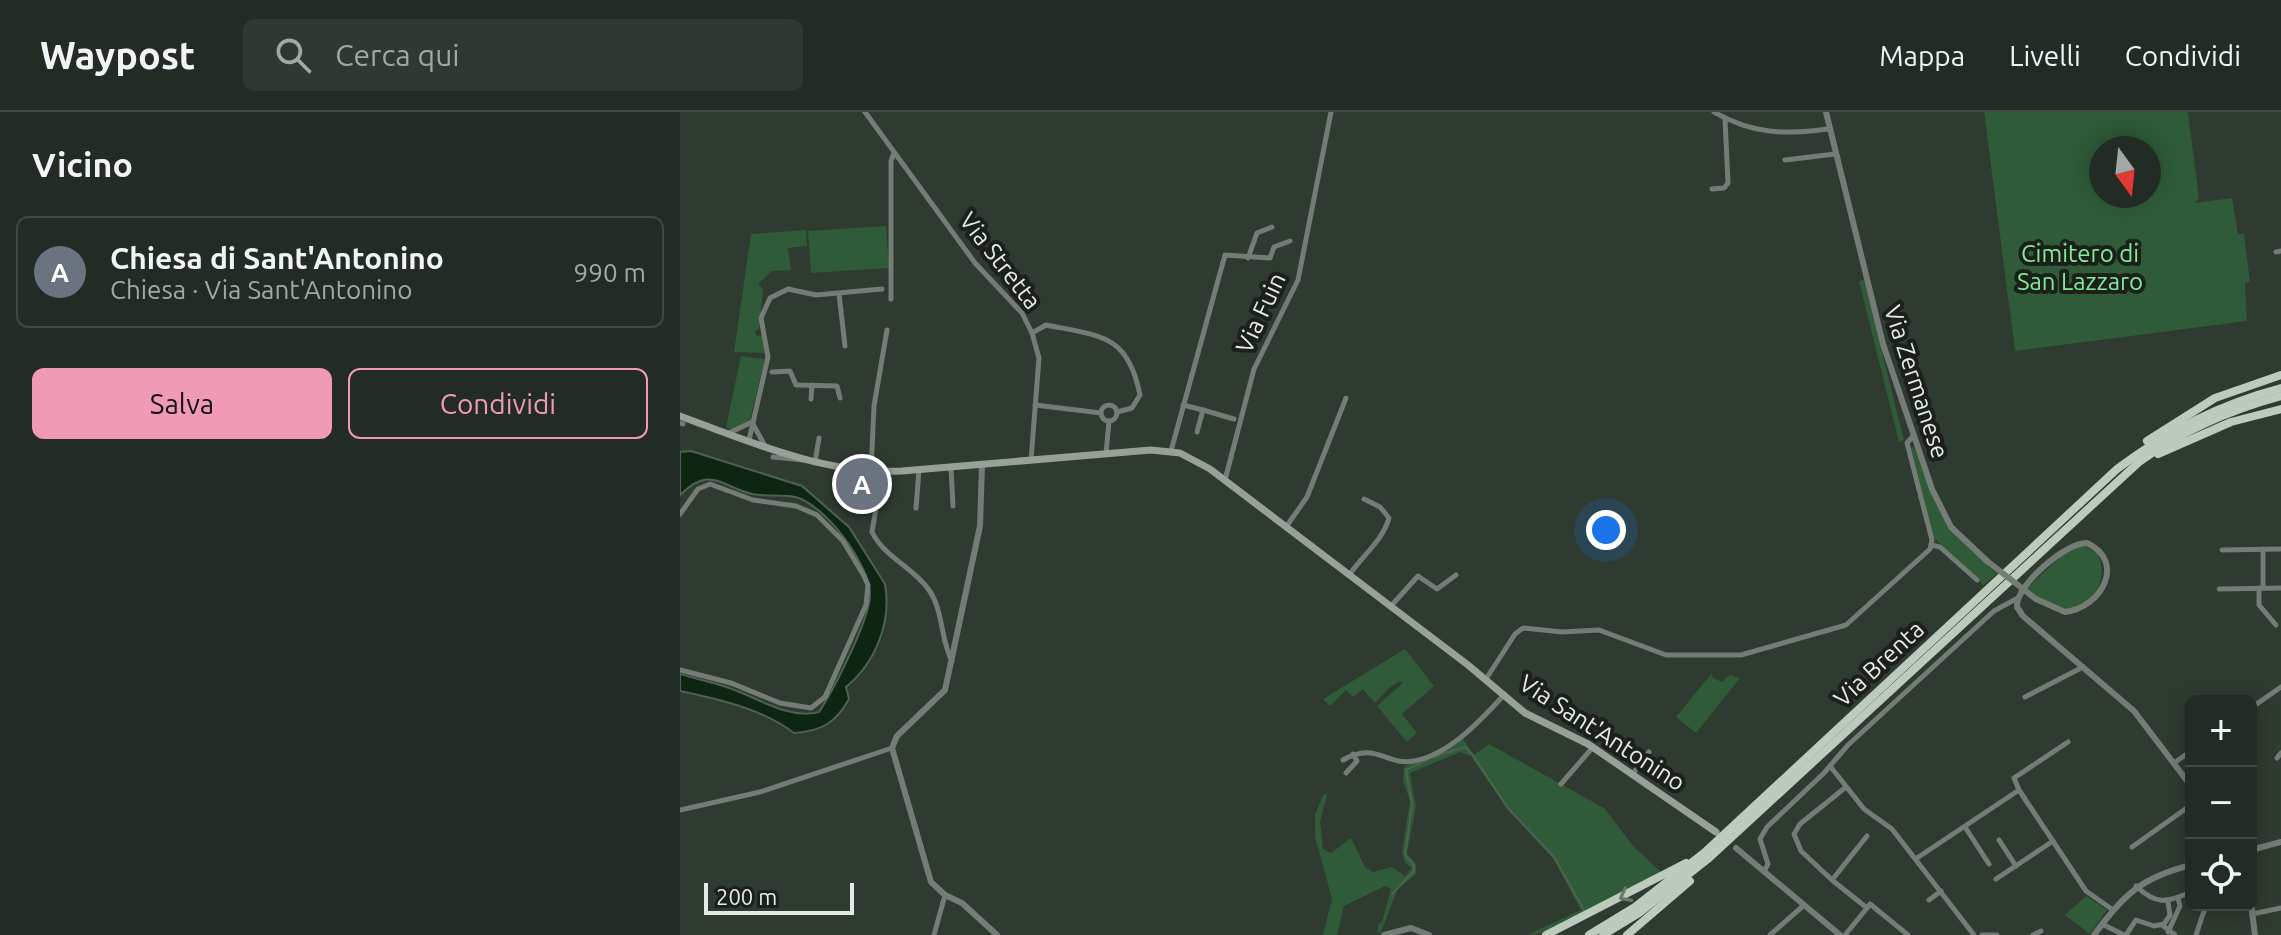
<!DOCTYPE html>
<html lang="it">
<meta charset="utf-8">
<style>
:root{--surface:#232c24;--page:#2f3831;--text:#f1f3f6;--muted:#a3a7a6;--line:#404841;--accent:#f09ab5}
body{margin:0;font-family:Ubuntu,sans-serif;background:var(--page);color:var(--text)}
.controls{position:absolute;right:24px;bottom:24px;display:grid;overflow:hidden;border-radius:12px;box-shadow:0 4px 20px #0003}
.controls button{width:72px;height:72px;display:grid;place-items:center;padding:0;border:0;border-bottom:2px solid var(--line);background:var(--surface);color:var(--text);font:40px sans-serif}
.compass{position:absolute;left:1409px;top:24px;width:72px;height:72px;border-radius:50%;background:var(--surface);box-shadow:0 4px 20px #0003;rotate:165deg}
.scale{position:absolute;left:24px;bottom:20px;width:150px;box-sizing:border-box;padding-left:8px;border:4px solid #e4ece5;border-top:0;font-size:22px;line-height:28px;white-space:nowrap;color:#e4ece5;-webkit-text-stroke:6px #1b201b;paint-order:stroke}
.you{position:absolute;left:926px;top:418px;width:28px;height:28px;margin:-20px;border:6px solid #fff;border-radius:50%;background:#1a73e8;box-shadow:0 0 0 12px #1a73e833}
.badge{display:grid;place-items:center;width:52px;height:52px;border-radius:50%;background:var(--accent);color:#fff;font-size:26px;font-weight:700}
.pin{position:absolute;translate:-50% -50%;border:4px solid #fff;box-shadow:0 2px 8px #0006}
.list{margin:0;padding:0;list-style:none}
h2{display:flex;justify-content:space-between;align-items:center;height:104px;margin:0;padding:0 32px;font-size:34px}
h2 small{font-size:26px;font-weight:400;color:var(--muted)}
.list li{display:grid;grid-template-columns:52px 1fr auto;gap:24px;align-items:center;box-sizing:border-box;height:112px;margin:0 16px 16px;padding:0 16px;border:2px solid var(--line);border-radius:12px}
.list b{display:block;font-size:30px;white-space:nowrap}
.list p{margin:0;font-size:26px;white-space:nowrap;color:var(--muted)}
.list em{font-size:26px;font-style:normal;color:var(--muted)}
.actions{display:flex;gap:16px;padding:24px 32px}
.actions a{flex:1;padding:18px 0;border:2px solid var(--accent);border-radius:12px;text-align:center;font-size:28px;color:var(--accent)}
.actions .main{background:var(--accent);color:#111}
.icon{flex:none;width:44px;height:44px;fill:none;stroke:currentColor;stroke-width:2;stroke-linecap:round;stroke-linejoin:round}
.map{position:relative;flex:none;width:1601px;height:823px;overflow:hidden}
header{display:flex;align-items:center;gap:48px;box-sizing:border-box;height:112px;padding:0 40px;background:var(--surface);border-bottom:2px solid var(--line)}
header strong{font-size:38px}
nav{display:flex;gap:44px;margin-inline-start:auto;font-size:28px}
.search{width:560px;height:72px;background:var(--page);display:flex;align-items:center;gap:20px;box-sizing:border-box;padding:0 28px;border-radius:12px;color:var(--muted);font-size:30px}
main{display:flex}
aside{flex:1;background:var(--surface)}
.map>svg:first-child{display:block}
</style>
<header>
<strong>Waypost</strong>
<div class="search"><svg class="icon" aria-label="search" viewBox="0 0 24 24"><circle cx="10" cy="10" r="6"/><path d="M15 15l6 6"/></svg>Cerca qui</div>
<nav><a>Mappa</a><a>Livelli</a><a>Condividi</a></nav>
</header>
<main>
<aside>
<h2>Vicino<small></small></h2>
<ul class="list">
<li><span class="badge" style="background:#6b7280">A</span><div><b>Chiesa di Sant'Antonino</b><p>Chiesa · Via Sant'Antonino</p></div><em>990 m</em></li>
</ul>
<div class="actions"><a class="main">Salva</a><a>Condividi</a></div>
</aside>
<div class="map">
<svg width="1601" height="823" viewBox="0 0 1601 823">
<rect width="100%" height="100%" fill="#2f3a30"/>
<g fill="#2f5b38" fill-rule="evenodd">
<path d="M 1304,0 L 1508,0 L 1519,87 L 1514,91 L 1552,86 L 1558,122 L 1564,122 L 1570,170 L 1565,171 L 1567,209 L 1335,239 ZM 1421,36 L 1469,36 L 1469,84 L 1421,84 Z"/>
<path d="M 206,114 L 209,156 L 131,161 L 128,119 Z"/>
<path d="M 126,118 L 127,134 L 108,136 L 111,158 L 92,159 L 78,172 L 83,177 L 79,217 L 75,219 L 76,224 L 82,223 L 86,241 L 54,240 L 71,122 Z"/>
<path d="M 1184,168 L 1224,328 L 1219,330 L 1179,169 Z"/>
<path d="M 61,244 L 85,247 L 70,308 L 54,318 L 46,315 Z"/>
<path d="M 1234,335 L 1267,414 L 1317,462 L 1303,473 L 1254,426 L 1231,336 Z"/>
<path d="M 1402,433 L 1417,441 C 1430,466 1415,496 1386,497 C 1371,497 1358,485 1347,476 L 1388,438 Z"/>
<path d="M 725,537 L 754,574 L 722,602 L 737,621 L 727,630 L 697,594 L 723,571 L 721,569 L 710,575 L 695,591 L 683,577 L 673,585 L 666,578 L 650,594 L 643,587 Z"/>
<path d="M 1032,561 L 1033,566 L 1042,570 L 1050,563 L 1060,566 L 1016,621 L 996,605 Z"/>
<path d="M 782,625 L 794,643 L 809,632 L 924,696 L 954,735 L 981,760 C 950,777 880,823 847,823 L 901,798 L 873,746 L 827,697 L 791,644 L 780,640 L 730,661 L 736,694 L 727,741 L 736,752 L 736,762 L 718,776 L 701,820 L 698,822 L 698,812 L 702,810 L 711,777 L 705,774 L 664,794 L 657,823 L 643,823 L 652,787 L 635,725 L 635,703 L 644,681 L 647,683 L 640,710 L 643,737 L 651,741 L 671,726 L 685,755 L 693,760 L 712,755 L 725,764 L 732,756 L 725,751 L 722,740 L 730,689 L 723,668 L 724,655 Z"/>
<path d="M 1406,784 L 1427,798 L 1410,822 L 1385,803 Z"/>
</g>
<path fill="#0d2613" stroke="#4e6152" stroke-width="2" d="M 11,339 L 122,374 L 169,415 L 205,472 C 212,511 195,551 166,575 L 169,587 C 156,611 141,619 114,621 C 83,597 38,587 0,579 L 0,562 C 16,567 33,570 49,576 C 77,585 108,608 139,600 C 153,579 190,507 190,483 C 190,453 145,392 115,385 C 101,382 86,385 72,382 C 40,374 30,353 0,383 L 0,340 Z"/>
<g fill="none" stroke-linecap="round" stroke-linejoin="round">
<g stroke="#4e6152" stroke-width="2">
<path d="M 753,645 L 785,635 L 792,642 L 828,696 L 874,745 L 904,798"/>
<path d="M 712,782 L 734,759 L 733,752 L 725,743 L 732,693 L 726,658 L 747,648"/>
</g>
<g stroke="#757b75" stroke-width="5">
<path d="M 185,0 L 295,151 L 342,201 L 352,221 L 359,246 L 351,348"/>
<path d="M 1034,0 C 1072,22 1106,23 1148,17"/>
<path d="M 1105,48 L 1155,42"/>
<path d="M 1032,77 L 1044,76 L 1048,71 L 1045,7"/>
<path d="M 1596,140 L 1601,139"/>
<path d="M 568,146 L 577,121 L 592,115"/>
<path d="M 159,182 L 165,234"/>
<path d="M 211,187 L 211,49 L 214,41"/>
<path d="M 352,221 L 366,213 C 421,224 448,222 460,283 L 452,296 L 437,300"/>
<path d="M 92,260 L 110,259 L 116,273 L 157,274 L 160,286"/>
<path d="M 131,287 L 132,273"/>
<path d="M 355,293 L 421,301"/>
<path d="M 503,293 L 523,298 L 517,320"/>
<circle cx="429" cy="301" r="8"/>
<path d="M 523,298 L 554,307"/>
<path d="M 0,311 L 3,312"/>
<path d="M 73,312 L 85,334"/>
<path d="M 49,321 L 72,310"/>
<path d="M 69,328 L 88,245 L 81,206 L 90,186 L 108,177 L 136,183 L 202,177"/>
<path d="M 491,339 L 545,143 L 590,146 L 594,135 L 610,129"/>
<path d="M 426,342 L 429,309"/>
<path d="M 93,345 L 124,348"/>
<path d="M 135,350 L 139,326"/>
<path d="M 271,356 L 273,394"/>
<path d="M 191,359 L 194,294 L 207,218"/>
<path d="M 202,360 L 192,420 C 204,445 234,456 249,478 C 264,500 260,527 272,549"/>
<path d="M 545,368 L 574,257 L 618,168 L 651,0"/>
<path d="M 236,396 L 239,358"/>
<path d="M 0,402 L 18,377 L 30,372 L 73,388 L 116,394 L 137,403 L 163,429 L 184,464 L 188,473 L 186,493 L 145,585 L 131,596 L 100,591 L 51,571 L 0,558"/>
<path d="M 606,415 L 627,385 L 666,286"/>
<path d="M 1251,433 L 1260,435 L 1297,468"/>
<path d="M 1583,437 L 1583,476"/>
<path d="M 1542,438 L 1601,437"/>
<path d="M 670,462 C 683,443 703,428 709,406 L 700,395 L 684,387"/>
<path d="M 1579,476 L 1579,493 L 1596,513"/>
<path d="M 1539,477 L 1601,476"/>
<path d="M 711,494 L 738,464 L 757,477 L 776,463"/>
<path d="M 806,567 L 835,522 L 843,516 L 882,520 L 919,518 L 986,543 L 1061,543 L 1166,513 L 1250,437 L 1252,428 L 1227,331 L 1233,324"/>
<path d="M 1345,585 L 1403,555"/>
<path d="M 1571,596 L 1601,575"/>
<path d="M 1597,646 L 1601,641"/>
<path d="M 663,648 C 696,629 706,654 734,649 C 769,643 801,608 824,583"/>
<path d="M 1494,651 L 1511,639"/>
<path d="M 1150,654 L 1184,697 L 1212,717 L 1294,823"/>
<path d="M 666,661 L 677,649 L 673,642"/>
<path d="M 952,663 L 969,640"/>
<path d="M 881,672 L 913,635"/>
<path d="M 1339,678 L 1406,779 L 1433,798"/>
<path d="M 0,698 L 80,680 L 212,636"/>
<path d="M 1285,715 L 1309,752"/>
<path d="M 1187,724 L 1152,768 L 1187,796 L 1190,792 L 1228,823"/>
<path d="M 1319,728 L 1336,754"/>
<path d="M 1452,735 L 1511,693"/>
<path d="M 1237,746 L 1339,678 L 1334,666 L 1388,630"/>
<path d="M 1084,760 L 1088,752 L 1080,727 L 1087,715 L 1144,661 L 1168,633 L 1314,499 L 1336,487"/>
<path d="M 1316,767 L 1373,729"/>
<path d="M 1152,768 L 1121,739 L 1114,722 L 1120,712 L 1166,675"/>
<path d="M 1456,774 C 1476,793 1486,791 1511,780"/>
<path d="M 1249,788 L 1261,779"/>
<path d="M 1572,802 L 1601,796"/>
<path d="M 1422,812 L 1444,823"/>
<path d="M 1482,813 L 1495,823"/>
<path d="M 1488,820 L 1500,794 L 1498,786"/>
<path d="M 254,823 L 265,783"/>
<path d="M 1090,823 L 1123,794"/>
<path d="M 1165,823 L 1187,796"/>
<path d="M 1302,823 L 1317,823"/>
<path d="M 1353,823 L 1361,819"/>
<path d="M 1446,823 L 1456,808 L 1474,814 L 1484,812 L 1490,803 L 1488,790"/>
<path d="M 1516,823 L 1526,793"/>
</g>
<g stroke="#757b75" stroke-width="6">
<path d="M 1146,0 L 1203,232 L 1252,377 L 1271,415 L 1307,449"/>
<path d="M 302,353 L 300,414 L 265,578 L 217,624 L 212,636 L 251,770 L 265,783 L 282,791 L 317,823"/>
<path d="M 1356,487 L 1385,500 C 1421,496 1447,450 1407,431 C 1386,430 1335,474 1337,495 L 1343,504 L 1454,599 L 1511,674"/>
<path d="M 1056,736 L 1160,823"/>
<path d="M 1571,738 L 1601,730"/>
<path d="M 1571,792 L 1575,823"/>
<path d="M 704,823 L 731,816 L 749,823"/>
<path d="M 1414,823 C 1445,782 1460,766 1511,753"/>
</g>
<path stroke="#97a198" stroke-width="7" d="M 0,304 C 70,330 146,363 222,359 L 471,338 L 500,341 L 530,357 L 788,553 L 845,601 L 908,632 L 1036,720"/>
<g stroke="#bdcbbf" stroke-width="8">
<path d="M 1467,329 L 1535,286 L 1601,263"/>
<path d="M 1478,342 L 1551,310 L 1601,297"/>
<path d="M 866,823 L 1006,751"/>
<path d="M 909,823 L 955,795 L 1024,741 L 1437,357 C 1487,319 1540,292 1601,276"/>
<path d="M 923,823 L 959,801 L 1029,746 L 1459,350 C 1503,318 1549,298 1601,284"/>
<path d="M 947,823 L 1010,769"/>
</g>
<path stroke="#757b75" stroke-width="6" d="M 1307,449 L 1356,487"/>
</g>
<defs><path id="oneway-chevron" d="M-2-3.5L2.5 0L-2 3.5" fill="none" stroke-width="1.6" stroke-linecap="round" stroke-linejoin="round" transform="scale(2)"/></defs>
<use stroke="#6c766d" href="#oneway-chevron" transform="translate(945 784) rotate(152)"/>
<g text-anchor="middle" stroke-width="8" stroke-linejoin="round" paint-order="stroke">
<g font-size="24" fill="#81eb98" stroke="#1b201b">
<text x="1400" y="150">Cimitero di<tspan x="1400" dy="28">San Lazzaro</tspan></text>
</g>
<g font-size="24" fill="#e4ece5" stroke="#1b201b">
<text transform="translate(320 149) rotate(52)" y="8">Via Stretta</text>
<text transform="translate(581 201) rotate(-65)" y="8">Via Fuin</text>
<text transform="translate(1236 270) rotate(72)" y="8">Via Zermanese</text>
<text transform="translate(1199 552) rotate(-43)" y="8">Via Brenta</text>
<text transform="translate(922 621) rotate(33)" y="8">Via Sant'Antonino</text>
</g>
</g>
</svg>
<div class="controls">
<button>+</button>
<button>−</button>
<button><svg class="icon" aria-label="locate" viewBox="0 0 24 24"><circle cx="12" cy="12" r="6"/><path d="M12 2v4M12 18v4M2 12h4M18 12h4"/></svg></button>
</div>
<svg class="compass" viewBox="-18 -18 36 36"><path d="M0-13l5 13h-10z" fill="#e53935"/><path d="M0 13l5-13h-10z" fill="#a3a7a6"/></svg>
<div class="scale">200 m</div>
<div class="you"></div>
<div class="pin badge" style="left:182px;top:372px;background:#6b7280">A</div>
</div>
</main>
